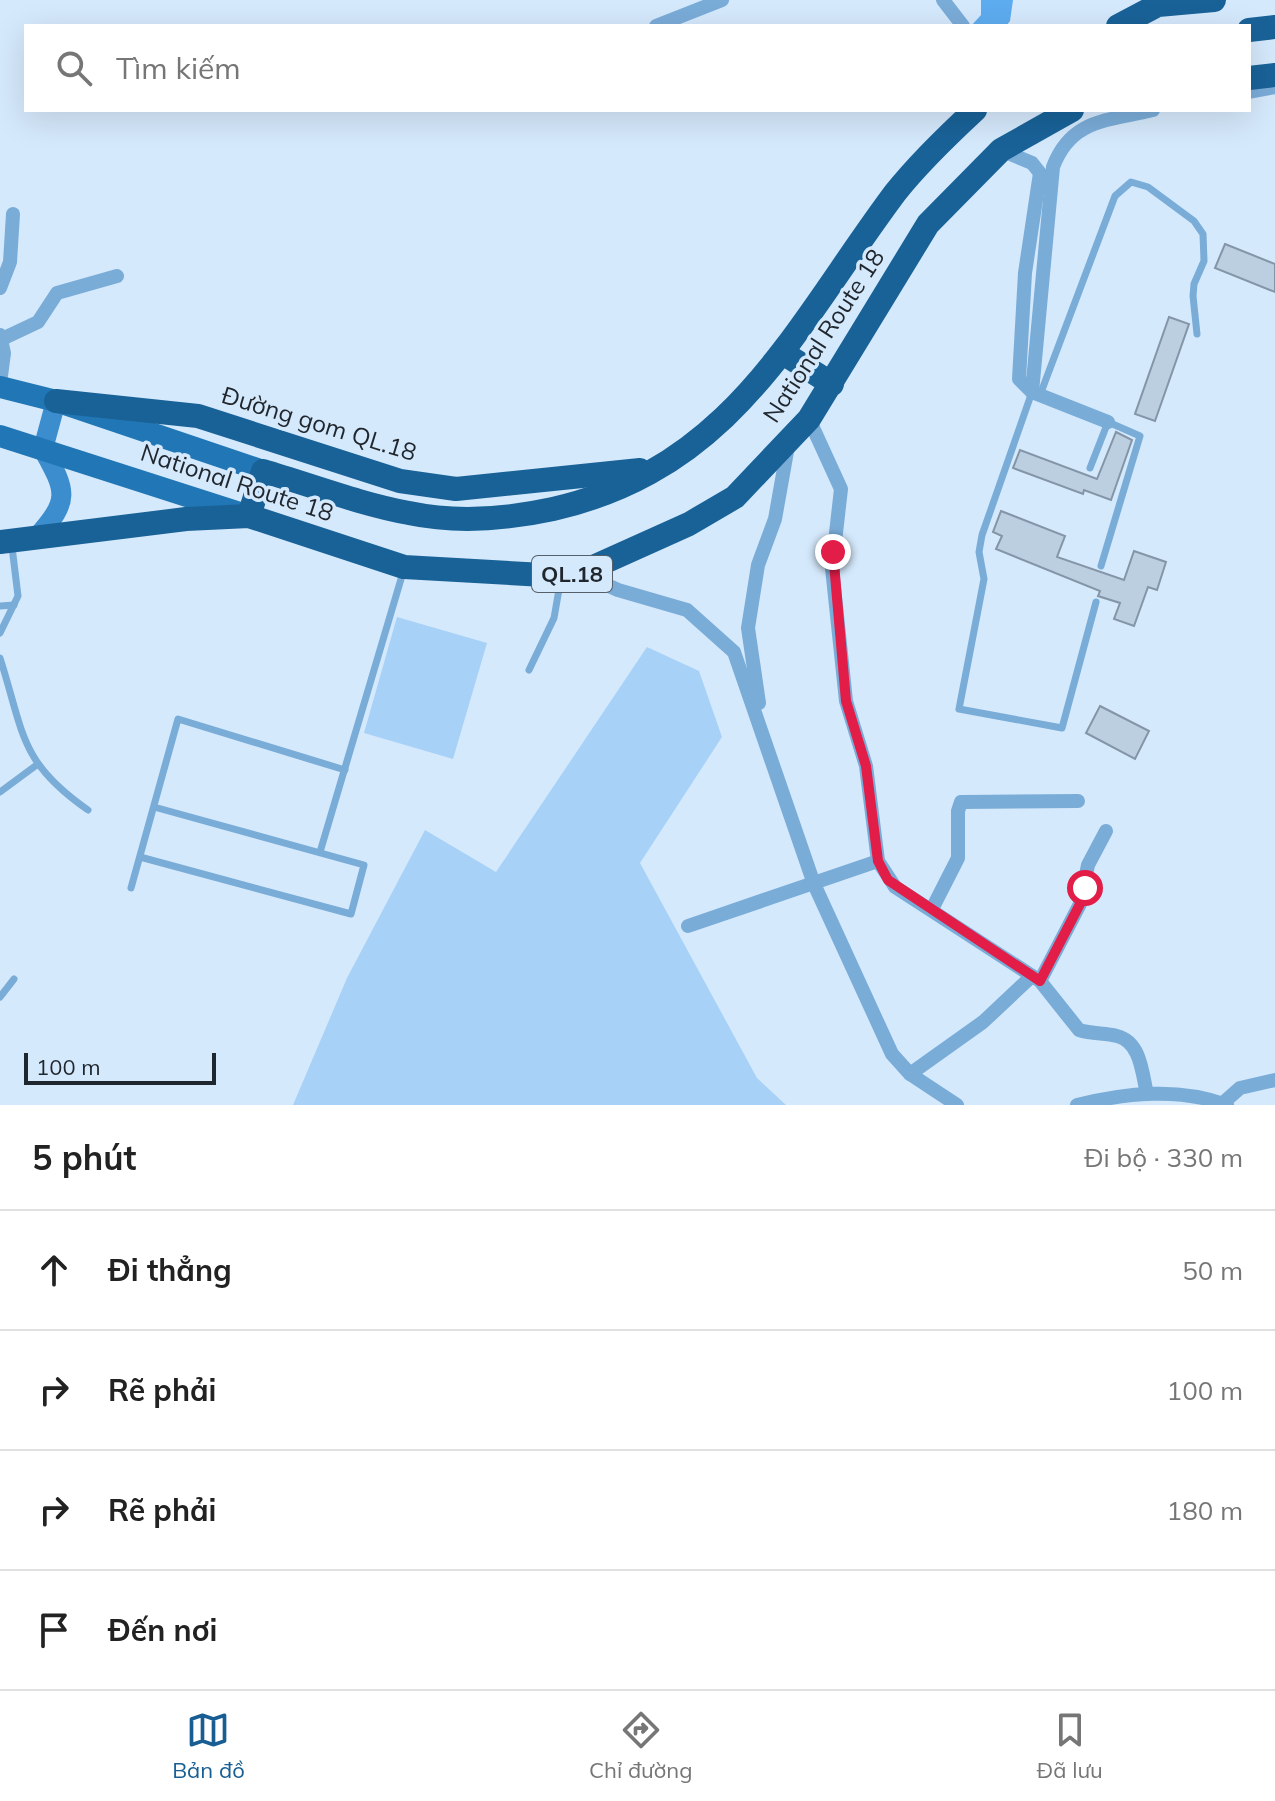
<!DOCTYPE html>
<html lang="vi">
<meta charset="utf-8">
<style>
:root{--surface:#fff;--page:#f6f6f6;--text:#222;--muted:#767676;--line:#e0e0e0;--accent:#185e92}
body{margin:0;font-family:Mulish,sans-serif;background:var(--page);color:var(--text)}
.scale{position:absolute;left:24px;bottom:20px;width:192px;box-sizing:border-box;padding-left:8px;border:4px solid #1f262d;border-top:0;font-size:22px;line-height:28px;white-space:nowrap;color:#1f262d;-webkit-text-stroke:6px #d5e9fc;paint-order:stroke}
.stop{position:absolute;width:24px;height:24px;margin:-18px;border:6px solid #e11d48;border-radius:50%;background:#fff}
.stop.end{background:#e11d48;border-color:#fff;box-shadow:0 2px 8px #0008}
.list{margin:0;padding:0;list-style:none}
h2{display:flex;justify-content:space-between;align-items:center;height:104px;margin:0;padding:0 32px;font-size:34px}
h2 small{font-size:26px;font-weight:400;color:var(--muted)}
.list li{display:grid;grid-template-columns:52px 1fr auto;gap:24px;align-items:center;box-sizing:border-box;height:120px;padding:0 32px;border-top:2px solid var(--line)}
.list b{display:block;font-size:30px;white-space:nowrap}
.list em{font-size:26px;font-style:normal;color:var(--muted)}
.icon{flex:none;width:44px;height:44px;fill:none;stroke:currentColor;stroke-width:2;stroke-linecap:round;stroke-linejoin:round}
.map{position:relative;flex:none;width:1275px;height:1105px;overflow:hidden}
.search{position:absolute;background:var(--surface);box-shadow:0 8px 32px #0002;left:24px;right:24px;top:24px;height:88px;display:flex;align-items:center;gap:20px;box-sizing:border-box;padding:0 28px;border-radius:0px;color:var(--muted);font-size:30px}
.sheet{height:584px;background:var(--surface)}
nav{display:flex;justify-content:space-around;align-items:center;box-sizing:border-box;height:112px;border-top:2px solid var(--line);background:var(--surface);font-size:22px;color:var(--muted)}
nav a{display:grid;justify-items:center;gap:4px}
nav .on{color:var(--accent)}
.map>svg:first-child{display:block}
</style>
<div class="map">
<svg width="1275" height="1105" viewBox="0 0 1275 1105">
<rect width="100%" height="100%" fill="#d5e9fc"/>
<g fill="#a8d1f7">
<path d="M 397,617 L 487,643 L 453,759 L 364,733 Z"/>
<path d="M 647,647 L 699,671 L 722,737 L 640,863 L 757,1078 L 786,1105 L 293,1105 L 347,978 L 425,830 L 496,872 Z"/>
</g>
<path fill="#5dacef" d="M 981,0 L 1013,0 L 1010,21 L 1006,26 L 971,26 L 981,15 Z"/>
<g fill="#bccfe1" stroke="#8395a6" stroke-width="2">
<path d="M 1225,244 L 1275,264 L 1275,292 L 1215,268 Z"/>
<path d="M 1169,317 L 1189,324 L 1155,421 L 1135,414 Z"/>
<path d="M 1116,432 L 1132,440 L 1111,500 L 1084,490 L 1083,494 L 1013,468 L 1020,450 L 1097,479 Z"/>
<path d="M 1001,511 L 1065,536 L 1057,557 L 1124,580 L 1134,551 L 1166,562 L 1157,590 L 1148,587 L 1134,626 L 1114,619 L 1120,603 L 1098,596 L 1100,591 L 996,549 L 1002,536 L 993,532 Z"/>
<path d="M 1100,706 L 1149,731 L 1135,759 L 1086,733 Z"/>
</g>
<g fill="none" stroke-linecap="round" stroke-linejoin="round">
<g stroke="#7aacd8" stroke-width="7">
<path d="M 1032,392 L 982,535 L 979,552 L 984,579 L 959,709 L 1062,728 L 1096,602"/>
<path d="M 1040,395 L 1115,196 L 1131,182 L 1148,187 L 1194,221 L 1203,234 L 1204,261 L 1194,284 L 1193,296 L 1197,334"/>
<path d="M 1090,468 L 1108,422 L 1140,436 L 1101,566"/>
<path d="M 0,606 L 14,605"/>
<path d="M 0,633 L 18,596 L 12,547"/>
<path d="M 0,658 C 24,733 19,762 88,810"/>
<path d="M 529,670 L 554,618 L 561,578"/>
<path d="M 0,792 L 38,764"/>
<path d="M 320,852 L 404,569"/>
<path d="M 140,857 L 351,914 L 364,865 L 154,807"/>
<path d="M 131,888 L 178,719 L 345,770"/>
<path d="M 0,997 L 14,979"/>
</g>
<g stroke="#7aacd8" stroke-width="14">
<path d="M 943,0 L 963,26"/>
<path d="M 656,26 L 722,0"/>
<path d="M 1249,92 L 1275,87"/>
<path d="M 1001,150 L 1032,163 L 1040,173 L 1025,273 L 1019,379 L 1032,392 L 1108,422"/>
<path d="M 0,288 L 10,262 L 13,214"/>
<path d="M 0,335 L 4,353 L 0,383"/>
<path d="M 2,339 L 38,322 L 57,293 L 117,276"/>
<path d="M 1032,392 L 1053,167 C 1071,119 1107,121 1153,110"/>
<path d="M 809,419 L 841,489 L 832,568 L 846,701 L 866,766 L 878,861 L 895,887 L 1040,981 L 1079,1030 C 1092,1034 1104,1033 1117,1036 C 1141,1042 1142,1073 1147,1094"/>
<path d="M 580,573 L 618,590 L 687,610 L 734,652 L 814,884 L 892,1054 L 910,1074 L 957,1105"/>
<path d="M 759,703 L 748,628 L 758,565 L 775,519 L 788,446"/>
<path d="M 932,909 L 958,858 L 958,811 L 961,802 L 1078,801"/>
<path d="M 688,926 L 878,861"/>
<path d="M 1040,981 L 1080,904 L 1088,865 L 1106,831"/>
<path d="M 910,1074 L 983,1022 L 1032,976"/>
<path d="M 1223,1103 L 1240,1088 L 1275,1080"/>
<path d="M 1077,1105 C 1126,1093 1178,1087 1227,1105"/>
</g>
<path stroke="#3c8dce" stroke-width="20" d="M 37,537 C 71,499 66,491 43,449 L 56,401"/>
<g stroke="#2176b5" stroke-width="22">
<path d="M 0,387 L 56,401 L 263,471"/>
<path d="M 0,436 L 246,515"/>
</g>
<g stroke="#196298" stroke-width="24">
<path d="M 1118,26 L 1158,5 L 1214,0"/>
<path d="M 1249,30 L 1275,27"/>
<path d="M 1249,78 L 1275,75"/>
<path d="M 783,353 L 832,384"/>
<path d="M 56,401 L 198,416 L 400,481 L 456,489 L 640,470"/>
<path d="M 249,516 L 263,471 C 311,485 360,504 409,513 C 456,523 507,519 553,509 C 734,468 794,328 895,193 C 918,164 948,135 975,110"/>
<path d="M 0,542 L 186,519 L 249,516 L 404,567 L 561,576 L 580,573 L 689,524 L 735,497 L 809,419 L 928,224 L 1001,150 L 1072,110"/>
</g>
</g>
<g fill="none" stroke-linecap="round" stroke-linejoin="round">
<path stroke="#e11d48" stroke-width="10" d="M 833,552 L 846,701 L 866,766 L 878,861 L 888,880 L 1040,981 L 1080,904 L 1085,888"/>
</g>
<g text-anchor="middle" stroke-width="7" stroke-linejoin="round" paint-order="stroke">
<rect fill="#d5e9fc" stroke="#56606b" stroke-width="2" x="532" y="556" width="80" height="36" rx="6"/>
<g font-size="22" font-weight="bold" fill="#1f262d">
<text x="572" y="582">QL.18</text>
</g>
<g font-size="24" fill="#1f262d" stroke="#d5e9fc">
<text transform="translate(824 336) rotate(-57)" y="8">National Route 18</text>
<text transform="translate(319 424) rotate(17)" y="8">Đường gom QL.18</text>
<text transform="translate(237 483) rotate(18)" y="8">National Route 18</text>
</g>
</g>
</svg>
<div class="scale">100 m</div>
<div class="stop" style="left:1085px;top:888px"></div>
<div class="stop end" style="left:833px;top:552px"></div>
<div class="search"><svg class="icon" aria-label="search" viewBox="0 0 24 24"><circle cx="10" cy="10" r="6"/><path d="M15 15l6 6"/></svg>Tìm kiếm</div>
</div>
<section class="sheet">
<h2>5 phút<small>Đi bộ · 330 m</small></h2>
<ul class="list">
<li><svg class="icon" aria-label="ahead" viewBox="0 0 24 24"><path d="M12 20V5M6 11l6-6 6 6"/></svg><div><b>Đi thẳng</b></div><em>50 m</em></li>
<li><svg class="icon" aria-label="right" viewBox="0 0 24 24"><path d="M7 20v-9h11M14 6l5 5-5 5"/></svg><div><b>Rẽ phải</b></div><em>100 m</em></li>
<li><svg class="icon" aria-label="right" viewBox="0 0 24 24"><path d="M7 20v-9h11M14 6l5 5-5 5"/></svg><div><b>Rẽ phải</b></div><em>180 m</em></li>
<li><svg class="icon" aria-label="arrive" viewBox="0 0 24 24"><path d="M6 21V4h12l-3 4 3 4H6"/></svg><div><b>Đến nơi</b></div></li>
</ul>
</section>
<nav>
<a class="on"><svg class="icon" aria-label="map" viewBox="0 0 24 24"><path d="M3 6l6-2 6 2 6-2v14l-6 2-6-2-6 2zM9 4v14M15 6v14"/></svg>Bản đồ</a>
<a><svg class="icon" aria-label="directions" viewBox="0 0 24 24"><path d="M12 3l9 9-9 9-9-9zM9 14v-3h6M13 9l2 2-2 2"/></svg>Chỉ đường</a>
<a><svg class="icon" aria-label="saved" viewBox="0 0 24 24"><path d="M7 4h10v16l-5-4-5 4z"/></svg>Đã lưu</a>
</nav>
